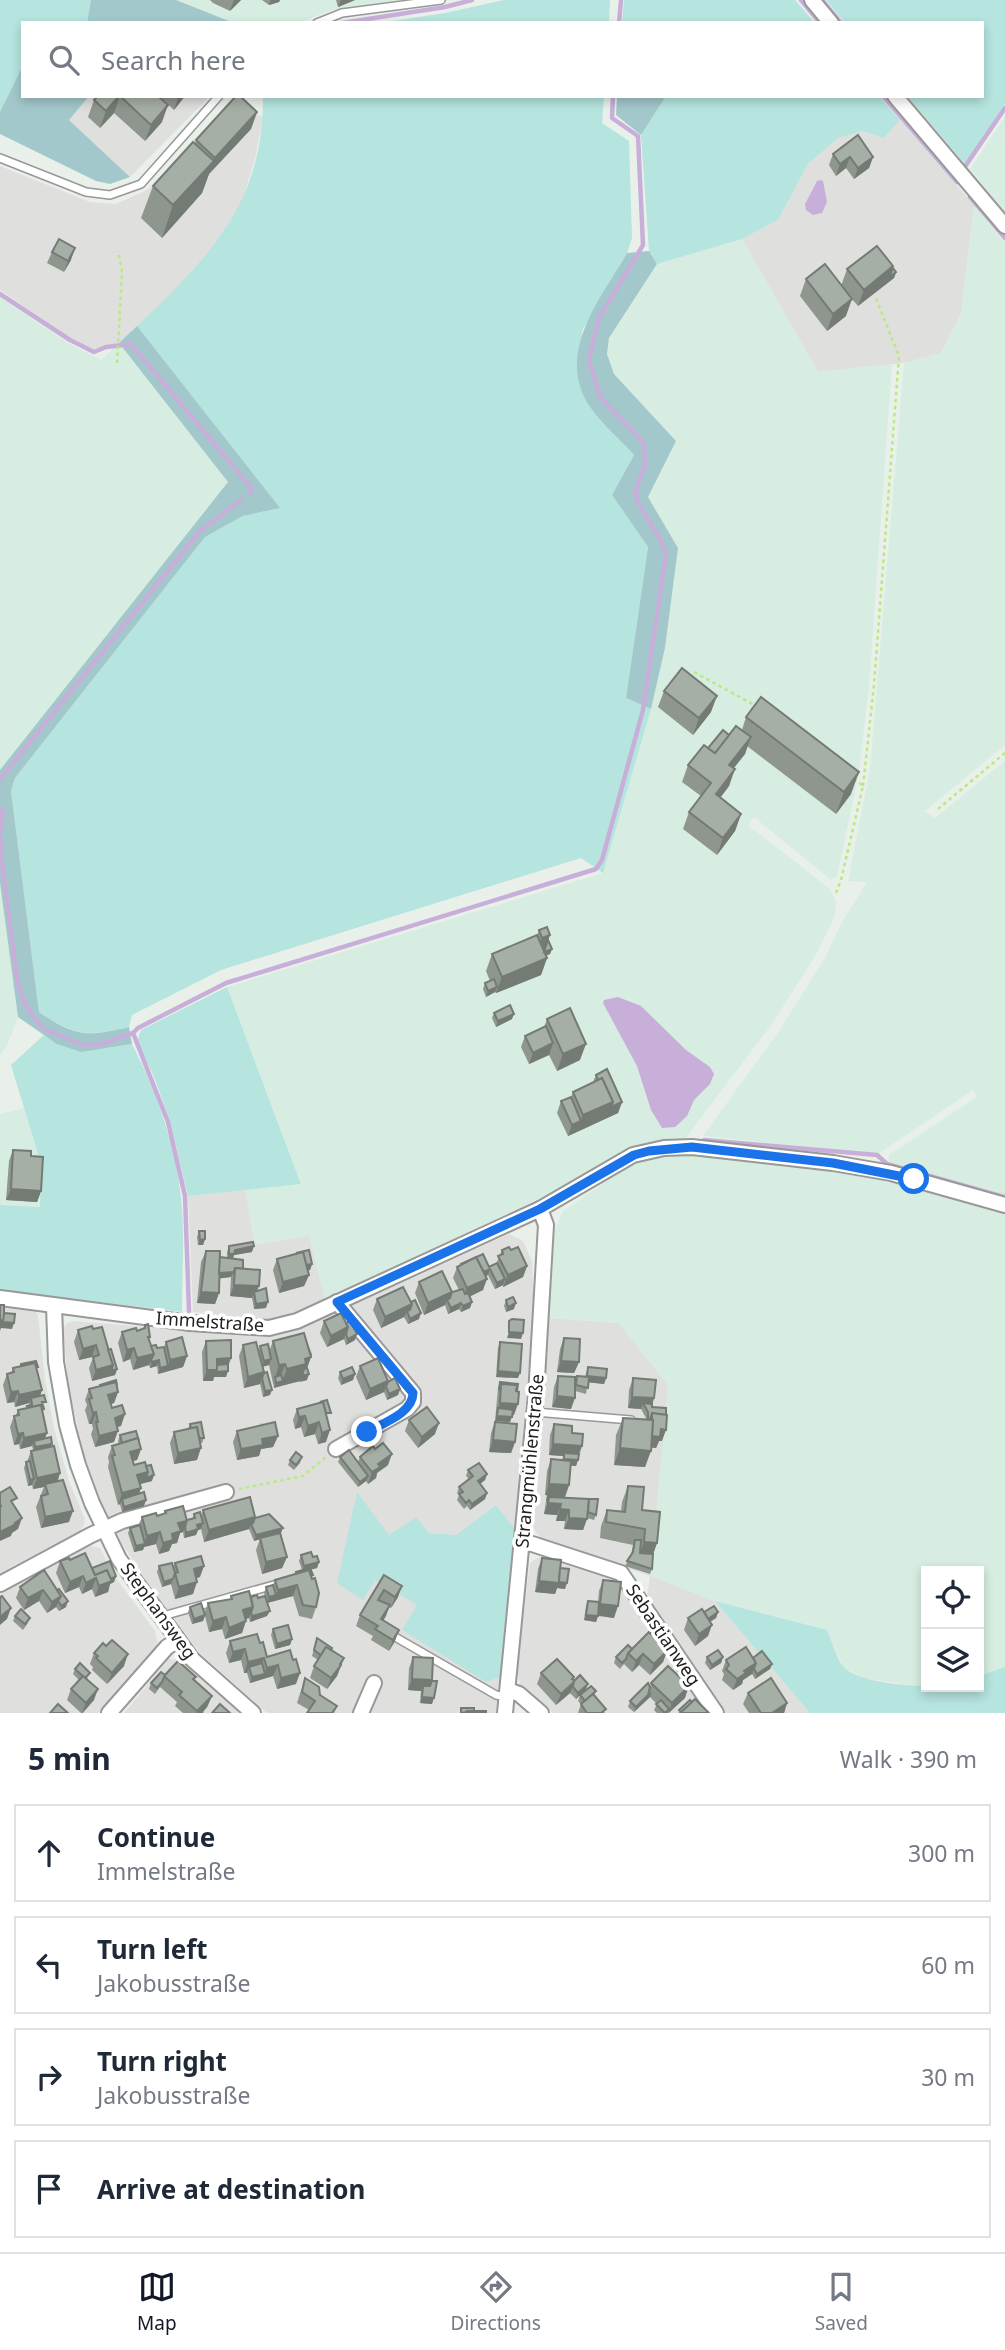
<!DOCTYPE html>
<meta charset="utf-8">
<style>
:root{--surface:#fff;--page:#f6f6f7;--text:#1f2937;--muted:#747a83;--line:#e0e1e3;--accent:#111827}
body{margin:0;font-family:"Noto Sans",sans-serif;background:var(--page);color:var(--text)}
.controls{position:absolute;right:21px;bottom:21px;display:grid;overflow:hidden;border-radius:0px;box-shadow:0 4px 10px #0003}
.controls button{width:63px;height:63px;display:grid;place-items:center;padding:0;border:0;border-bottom:2px solid var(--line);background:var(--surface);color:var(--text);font:35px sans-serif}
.stop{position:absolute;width:21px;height:21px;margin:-16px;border:5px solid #1a73e8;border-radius:50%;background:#fff}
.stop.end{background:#1a73e8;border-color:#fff;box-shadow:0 2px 7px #0008}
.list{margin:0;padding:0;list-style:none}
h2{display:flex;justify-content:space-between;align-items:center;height:91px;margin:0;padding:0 28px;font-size:30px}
h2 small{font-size:23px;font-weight:400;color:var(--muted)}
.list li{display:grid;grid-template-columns:46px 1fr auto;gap:21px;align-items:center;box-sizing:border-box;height:98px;margin:0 14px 14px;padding:0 14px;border:2px solid var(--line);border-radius:0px}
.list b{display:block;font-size:26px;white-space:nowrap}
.list p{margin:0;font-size:23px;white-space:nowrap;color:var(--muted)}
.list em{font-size:23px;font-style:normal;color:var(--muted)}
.icon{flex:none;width:38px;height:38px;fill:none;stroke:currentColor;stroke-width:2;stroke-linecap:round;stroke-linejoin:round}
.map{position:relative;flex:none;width:1005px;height:1713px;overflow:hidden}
.search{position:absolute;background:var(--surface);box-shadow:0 4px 10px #0003;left:21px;right:21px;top:21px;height:77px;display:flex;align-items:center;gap:18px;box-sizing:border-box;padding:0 24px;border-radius:0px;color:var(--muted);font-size:26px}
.sheet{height:539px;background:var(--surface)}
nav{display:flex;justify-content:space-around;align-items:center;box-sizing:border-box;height:98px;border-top:2px solid var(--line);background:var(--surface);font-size:19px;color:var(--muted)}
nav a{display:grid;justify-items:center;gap:4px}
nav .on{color:var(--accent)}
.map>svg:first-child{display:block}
</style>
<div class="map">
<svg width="1005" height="1713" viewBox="0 0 1005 1713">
<rect width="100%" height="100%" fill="#e9f0ea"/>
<g fill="#dfdfde">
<path d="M 89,96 L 210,96 L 130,177 L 69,120 Z"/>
<path d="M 231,100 L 263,117 L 255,159 L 241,204 L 223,233 L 191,275 L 119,343 L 93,349 L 70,338 L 0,290 L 0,166 L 90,202 L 116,204 L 149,189 Z"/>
<path d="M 900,120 L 974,205 L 961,314 L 941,353 L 904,363 L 818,372 L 742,239 L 778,220 L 808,164 L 839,137 L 862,131 L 884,138 Z"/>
<path d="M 245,1189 L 255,1245 L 309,1235 L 325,1299 L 294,1313 L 268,1320 L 193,1312 L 188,1196 Z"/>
<path d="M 509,1234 L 523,1241 L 532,1261 L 534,1301 L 516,1530 L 496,1505 L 456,1535 L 429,1533 L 375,1580 L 417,1605 L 486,1682 L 501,1677 L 496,1713 L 267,1713 L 199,1652 L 157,1597 L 123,1545 L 100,1499 L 86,1461 L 69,1390 L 63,1329 L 67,1323 L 74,1321 L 271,1337 L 299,1329 L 336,1313 Z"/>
<path d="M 0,1305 L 35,1310 L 38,1315 L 45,1379 L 54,1428 L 69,1481 L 85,1519 L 84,1525 L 80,1531 L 9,1568 L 0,1575 Z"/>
<path d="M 548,1318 L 619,1323 L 668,1385 L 651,1576 L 715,1601 L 810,1713 L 725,1713 L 647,1597 L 650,1576 L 541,1539 L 533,1528 Z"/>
<path d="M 87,1545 L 100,1548 L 116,1578 L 155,1631 L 158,1645 L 98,1713 L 0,1713 L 0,1592 L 10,1584 Z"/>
<path d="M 539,1557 L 612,1579 L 621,1585 L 707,1713 L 553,1713 L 526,1692 L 520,1685 L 517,1669 L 529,1569 L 531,1562 Z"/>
<path d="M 169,1659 L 182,1661 L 241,1713 L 124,1713 Z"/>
</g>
<g fill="#d7ede1">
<path d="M 176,0 L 400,0 L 332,10 L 298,23 L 234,23 Z"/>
<path d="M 1005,117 L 1005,212 L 970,169 Z"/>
<path d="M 974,205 L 1005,244 L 1005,745 L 925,811 L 935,818 L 1005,761 L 1005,1195 L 889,1162 L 889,1155 L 977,1097 L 973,1090 L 878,1154 L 703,1136 L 779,1031 L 825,958 L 843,920 L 867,882 L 848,881 L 870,769 L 904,363 L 941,353 L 961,314 Z"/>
<path d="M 742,239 L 818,372 L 892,364 L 869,687 L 859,772 L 837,877 L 831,880 L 754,817 L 748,825 L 830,889 L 836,901 L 835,916 L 817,953 L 772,1024 L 685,1139 L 662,1140 L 631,1148 L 587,1176 L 325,1299 L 309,1235 L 255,1245 L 245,1189 L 301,1183 L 227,987 L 603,873 L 651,709 L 665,648 L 678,548 L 648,497 L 676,441 L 614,374 L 607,354 L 609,338 L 657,264 Z"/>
<path d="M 0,297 L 68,343 L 101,360 L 119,343 L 228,482 L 0,770 Z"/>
<path d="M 0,883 L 18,1017 L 7,1046 L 0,1055 Z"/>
<path d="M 24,1108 L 41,1164 L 40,1207 L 0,1205 L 0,1114 Z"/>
<path d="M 667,1154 L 692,1154 L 833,1170 L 890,1180 L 1005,1212 L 1005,1667 L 979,1676 L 979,1571 L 926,1571 L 926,1687 L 924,1687 L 863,1678 L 843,1667 L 827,1630 L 715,1601 L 650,1576 L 668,1385 L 619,1323 L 548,1318 L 555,1229 L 563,1211 L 636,1161 Z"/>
</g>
<g fill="#b6e4df">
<path d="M 0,0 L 91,0 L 87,23 L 23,23 L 23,65 L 0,112 Z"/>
<path d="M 504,0 L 610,0 L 609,23 L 379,23 L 445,13 Z"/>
<path d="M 624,0 L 795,0 L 815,23 L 622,23 Z"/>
<path d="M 826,0 L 1005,0 L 1005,104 L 965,164 L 907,96 L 982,96 L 982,23 L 845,23 Z"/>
<path d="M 263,96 L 604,96 L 602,123 L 629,141 L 632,238 L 627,253 L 582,331 L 589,406 L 634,455 L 612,495 L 648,547 L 626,698 L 651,709 L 603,873 L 581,858 L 221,970 L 132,1015 L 129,1027 C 85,1037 76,1036 39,1012 L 11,791 L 15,778 L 205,537 L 243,516 L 279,508 L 137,326 C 209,257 264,203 263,96 Z"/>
<path d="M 666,96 L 879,96 L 900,120 L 884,138 L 862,131 L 838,138 L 808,164 L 778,220 L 742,239 L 657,264 L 649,251 L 641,135 Z"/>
<path d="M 227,987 L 301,1184 L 188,1196 L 170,1121 L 154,1077 L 137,1041 L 141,1030 Z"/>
<path d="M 44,1035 C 70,1053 102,1050 132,1044 C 156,1091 176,1145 181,1198 C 185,1235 182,1274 182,1312 L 0,1290 L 0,1205 L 40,1207 L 41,1164 L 11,1065 Z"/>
<path d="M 357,1492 L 389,1535 L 416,1517 L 429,1533 L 456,1535 L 496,1505 L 516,1530 L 501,1677 L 486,1682 L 402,1630 L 417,1605 L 375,1580 L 363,1600 L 337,1583 Z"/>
<path d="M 715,1601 L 827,1630 C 832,1641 836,1656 842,1665 C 860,1689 950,1687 979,1687 L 979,1676 L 1005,1667 L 1005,1713 L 810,1713 Z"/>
</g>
<g fill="#a3c8cb">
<path d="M 91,0 L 176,0 L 234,23 L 87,23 Z"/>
<path d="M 23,65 L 23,96 L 89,96 L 69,120 L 130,177 L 110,184 L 96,181 L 0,134 L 0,112 Z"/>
<path d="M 617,96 L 666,96 L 641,135 L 616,115 Z"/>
<path d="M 649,251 L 657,264 L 609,338 L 607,354 L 614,374 L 676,441 L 648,497 L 678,548 L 665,648 L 651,709 L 626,698 L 648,547 L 612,495 L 634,455 C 620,439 602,424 590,407 C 554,353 601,299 627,253 Z"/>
<path d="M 137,326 L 280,508 L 243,516 L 205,537 L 15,778 L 11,791 L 39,1012 C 76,1037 86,1037 129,1027 L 132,1044 L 81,1052 L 57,1044 L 18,1017 L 0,883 L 0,770 L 228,482 L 119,343 Z"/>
</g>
<g fill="#c8afd9">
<path d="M 820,180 L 823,181 L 827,202 L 822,213 L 813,215 L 806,210 L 805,204 L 817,181 Z"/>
<path d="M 618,997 L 641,1006 L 686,1050 L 710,1067 L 714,1074 L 710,1084 L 694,1100 L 687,1116 L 675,1127 L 662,1128 L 651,1110 L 637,1066 L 603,1003 L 604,1000 Z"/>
</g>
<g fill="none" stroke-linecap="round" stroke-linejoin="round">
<g stroke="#c8afd9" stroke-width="4.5">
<path d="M 801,0 L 820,23"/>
<path d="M 822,0 L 841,23"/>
<path d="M 342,23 L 445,7 L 472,0"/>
<path d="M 619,23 L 621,0"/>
<path d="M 883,96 L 957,182"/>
<path d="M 961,164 L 964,168 L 1005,108"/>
<path d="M 970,197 L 1005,238"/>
<path d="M 0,294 L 70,340 L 94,352 L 106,347 L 131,344 L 251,488 L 252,491 L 250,493"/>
<path d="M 0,779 L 200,531 L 241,500"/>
<path d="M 0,808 L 3,813 L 0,834 L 2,863 L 17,979 L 23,1000 L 32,1015 L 42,1028 L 82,1045 L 98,1045 L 133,1033 L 138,1028 L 226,983 L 596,869 L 602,860 L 643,710 L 666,554 L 660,539 L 637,501 L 636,490 L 645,464 L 644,443 L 600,397 L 589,359 L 599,318 L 643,245 L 638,136 L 612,118 L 613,96"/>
<path d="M 133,1033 L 168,1122 L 185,1196 L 189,1311"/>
<path d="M 704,1140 L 877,1155 L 887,1164 L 1005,1197"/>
</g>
<g stroke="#989898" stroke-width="10">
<g id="lane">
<path d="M 317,23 L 342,13 L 441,0"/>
<path d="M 0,158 L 86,192 L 110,195 L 141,184 L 219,96"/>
<path d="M 535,1412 L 631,1420"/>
<path d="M 162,1618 L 170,1614 L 281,1583"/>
<path d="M 390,1634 L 496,1695 L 507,1697"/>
</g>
</g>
<g stroke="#989898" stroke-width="18">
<g id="street">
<path d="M 812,0 L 831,23"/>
<path d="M 895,96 L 1005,226"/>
<path d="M 0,1298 L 190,1323 L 269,1328 L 297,1321 L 540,1209 L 633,1155 L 664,1148 L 692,1147 L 833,1163 L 891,1173 L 1005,1205"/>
<path d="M 54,1306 L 56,1362 L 67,1425 L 78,1465 L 92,1503 L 119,1559 L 192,1659 L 253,1713"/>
<path d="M 336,1449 L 407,1409 L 413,1402 L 413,1393 L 337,1302"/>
<path d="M 523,1541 L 621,1573 L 716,1713"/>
<path d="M 0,1584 L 91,1535 L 122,1521 L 226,1492"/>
<path d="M 508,1690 L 519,1694 L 541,1713"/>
<path d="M 109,1713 L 167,1647 L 178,1640"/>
<path d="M 361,1713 L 374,1683"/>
<path d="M 505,1713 L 536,1395 L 546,1225 L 540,1209"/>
</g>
</g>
<g stroke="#b8ea80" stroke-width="2.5" stroke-dasharray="3.5 3.5" stroke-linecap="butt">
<path d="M 117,363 L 122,272 L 118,251"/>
<path d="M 694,672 L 758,707"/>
<path d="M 863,786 L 874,685 L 899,356 L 876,298"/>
<path d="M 938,809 L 1005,753"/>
<path d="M 836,893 L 841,880 L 863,786 L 853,778"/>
<path d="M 239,1489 L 303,1476 L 326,1457"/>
</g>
<use href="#lane" stroke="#fff" stroke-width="7"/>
<use href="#street" stroke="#fff" stroke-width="14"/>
</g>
<g fill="#8f968e">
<path d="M 210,0 L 241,0 L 230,11 L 213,3 Z"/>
<path d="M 262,0 L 280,0 L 279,2 L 269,5 Z"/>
<path d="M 336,0 L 355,0 L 338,7 Z"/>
<path d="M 98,96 L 158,96 L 162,122 L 145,141 L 114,113 L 100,128 L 88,117 L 94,100 Z"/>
<path d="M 159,96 L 185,96 L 174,110 Z"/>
<path d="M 257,112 L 251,129 L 209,174 L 202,193 L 162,238 L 141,218 L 153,186 L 195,143 L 196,140 Z"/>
<path d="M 833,154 L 873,157 L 869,168 L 854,179 L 846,168 L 836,176 L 829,165 Z"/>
<path d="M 52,252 L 71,260 L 64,272 L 47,263 Z"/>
<path d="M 893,268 L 896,272 L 894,278 L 858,306 L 846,292 L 846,316 L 827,331 L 800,296 L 806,279 L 841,286 L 847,269 Z"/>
<path d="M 664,691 L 711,712 L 693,735 L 658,707 Z"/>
<path d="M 746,717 L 851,794 L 836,814 L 747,746 L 745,754 L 734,768 L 729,786 L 720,798 L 741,814 L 735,831 L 717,855 L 683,829 L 689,812 L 701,796 L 682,782 L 688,765 L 708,748 L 729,735 L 742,730 Z"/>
<path d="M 539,930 L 550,935 L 548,940 L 552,949 L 550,954 L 546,956 L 547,958 L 541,975 L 496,993 L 495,992 L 486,997 L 483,989 L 485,983 L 490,981 L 486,971 L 492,954 L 537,936 Z"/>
<path d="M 494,1013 L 512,1019 L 496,1027 L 492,1018 Z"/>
<path d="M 547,1019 L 580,1060 L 557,1071 L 549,1055 L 529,1064 L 521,1047 L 525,1036 L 544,1027 Z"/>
<path d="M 596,1075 L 622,1102 L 618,1113 L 568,1136 L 557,1113 L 561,1101 L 571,1097 L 573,1092 L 593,1082 Z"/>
<path d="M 13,1150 L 31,1156 L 41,1191 L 37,1202 L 6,1200 L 9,1161 Z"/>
<path d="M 199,1231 L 205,1239 L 203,1245 L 198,1245 L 197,1237 Z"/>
<path d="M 229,1246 L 252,1252 L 234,1255 L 233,1259 L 243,1269 L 257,1291 L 266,1308 L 254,1309 L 252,1298 L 230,1296 L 231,1277 L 219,1278 L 219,1293 L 215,1304 L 197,1303 L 201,1262 L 206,1251 L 220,1257 L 227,1258 L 227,1252 Z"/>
<path d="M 502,1250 L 511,1250 L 527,1266 L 523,1277 L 503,1287 L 503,1285 L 495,1289 L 488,1275 L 486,1276 L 483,1290 L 470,1296 L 472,1302 L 470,1308 L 461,1312 L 459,1309 L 448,1314 L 445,1305 L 424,1315 L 415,1293 L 419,1282 L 452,1292 L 459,1290 L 453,1278 L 457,1267 L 461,1264 L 489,1267 L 496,1264 Z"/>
<path d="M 277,1259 L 312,1264 L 310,1270 L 307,1270 L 309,1275 L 304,1286 L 279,1293 L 273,1270 Z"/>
<path d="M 403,1287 L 419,1319 L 408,1324 L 404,1317 L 381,1328 L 373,1310 L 377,1299 Z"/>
<path d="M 506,1300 L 514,1309 L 506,1312 L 504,1306 Z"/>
<path d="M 341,1313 L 355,1340 L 346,1345 L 344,1339 L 327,1347 L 320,1333 L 324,1321 Z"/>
<path d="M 145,1325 L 151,1346 L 157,1348 L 164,1347 L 166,1342 L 187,1356 L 183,1367 L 158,1374 L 157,1366 L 150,1368 L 149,1365 L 133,1370 L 130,1359 L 123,1362 L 118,1343 L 122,1332 L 137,1331 L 143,1329 Z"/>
<path d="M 93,1329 L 108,1350 L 117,1369 L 115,1375 L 92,1381 L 89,1368 L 93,1358 L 92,1357 L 79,1360 L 74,1342 L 78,1330 Z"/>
<path d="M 564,1338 L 579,1362 L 574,1373 L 557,1372 L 560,1349 Z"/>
<path d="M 206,1341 L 228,1366 L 226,1377 L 214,1377 L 213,1381 L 203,1381 L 202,1352 Z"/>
<path d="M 273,1341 L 307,1342 L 312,1354 L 307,1368 L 307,1380 L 281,1385 L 274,1388 L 269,1365 L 263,1366 L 270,1395 L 263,1397 L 260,1384 L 244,1388 L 239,1356 L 243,1345 L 259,1351 L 260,1346 L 269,1352 Z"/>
<path d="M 500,1342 L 518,1378 L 496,1377 L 498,1348 Z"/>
<path d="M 21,1364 L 37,1369 L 42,1390 L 40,1396 L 43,1407 L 42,1413 L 45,1438 L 52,1444 L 51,1446 L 60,1473 L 58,1481 L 69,1522 L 41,1528 L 36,1507 L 44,1487 L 33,1489 L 32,1485 L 28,1486 L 24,1468 L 26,1462 L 27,1462 L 31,1451 L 33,1450 L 32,1446 L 20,1449 L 19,1444 L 14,1445 L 10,1427 L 14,1416 L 16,1415 L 18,1410 L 27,1408 L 27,1406 L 29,1405 L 29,1403 L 15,1407 L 14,1402 L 7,1403 L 3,1385 L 7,1374 L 11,1373 L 13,1368 L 20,1366 Z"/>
<path d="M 360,1366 L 388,1381 L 400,1389 L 398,1395 L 387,1400 L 384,1392 L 366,1400 L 356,1377 Z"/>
<path d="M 588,1367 L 606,1378 L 604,1384 L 588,1382 L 586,1394 L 575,1391 L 571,1409 L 552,1407 L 554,1387 L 558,1376 L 575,1377 L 585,1377 Z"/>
<path d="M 340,1372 L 355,1374 L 353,1380 L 341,1385 L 338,1378 Z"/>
<path d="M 633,1378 L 654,1398 L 652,1407 L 662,1441 L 659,1441 L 656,1448 L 651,1447 L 645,1467 L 614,1465 L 616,1435 L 623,1418 L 646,1420 L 646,1418 L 641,1409 L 628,1408 L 629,1390 Z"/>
<path d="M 500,1382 L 514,1415 L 512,1415 L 510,1422 L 495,1421 L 498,1388 Z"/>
<path d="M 100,1385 L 118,1392 L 114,1403 L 111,1404 L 121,1426 L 117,1427 L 114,1442 L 95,1447 L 91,1434 L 93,1429 L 92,1424 L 89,1424 L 85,1410 L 87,1405 L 85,1400 L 89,1389 L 99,1386 Z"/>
<path d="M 297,1409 L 329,1418 L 327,1419 L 326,1442 L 318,1444 L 315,1434 L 304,1437 L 301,1427 L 295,1429 L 293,1420 Z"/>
<path d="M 409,1420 L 435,1434 L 418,1448 L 405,1431 Z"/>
<path d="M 495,1422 L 515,1442 L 511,1453 L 489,1452 L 491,1433 Z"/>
<path d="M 261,1423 L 278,1436 L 273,1447 L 261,1449 L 259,1456 L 237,1460 L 233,1442 L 237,1431 L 261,1425 Z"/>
<path d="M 190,1424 L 204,1438 L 202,1443 L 200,1443 L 197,1460 L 174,1464 L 170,1443 L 174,1432 L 188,1429 Z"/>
<path d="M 554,1424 L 572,1433 L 582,1446 L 576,1466 L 570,1465 L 569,1485 L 565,1497 L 545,1495 L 547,1471 L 551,1459 L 562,1460 L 563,1456 L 549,1455 L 550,1435 Z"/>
<path d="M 120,1435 L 141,1449 L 137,1460 L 133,1461 L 134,1465 L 152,1481 L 139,1484 L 141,1488 L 139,1494 L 144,1506 L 122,1512 L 120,1504 L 118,1505 L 108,1467 L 109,1462 L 108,1457 L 112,1446 L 119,1444 L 118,1441 Z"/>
<path d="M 302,1457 L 300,1463 L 294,1470 L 288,1465 L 290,1460 Z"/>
<path d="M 340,1457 L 358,1462 L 360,1457 L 388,1465 L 377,1473 L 376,1478 L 368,1484 L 366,1481 L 358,1487 L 338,1462 Z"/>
<path d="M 468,1470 L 487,1474 L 485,1480 L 480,1484 L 487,1493 L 485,1499 L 470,1510 L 467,1506 L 464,1509 L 457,1500 L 459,1495 L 457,1493 L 459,1487 L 469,1479 L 466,1476 Z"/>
<path d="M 628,1486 L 642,1510 L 657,1543 L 653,1554 L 652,1569 L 650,1574 L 625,1566 L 631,1555 L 633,1545 L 600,1538 L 601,1526 L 607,1510 L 621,1511 L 622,1502 Z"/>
<path d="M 548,1495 L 563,1498 L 596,1515 L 594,1520 L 587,1518 L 583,1530 L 564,1529 L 565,1521 L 556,1521 L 557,1515 L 544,1514 L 546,1501 Z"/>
<path d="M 203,1510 L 255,1518 L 281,1533 L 287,1557 L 282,1568 L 262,1574 L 256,1550 L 260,1539 L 254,1541 L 249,1529 L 204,1542 L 201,1529 L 198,1530 L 196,1535 L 184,1538 L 183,1532 L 180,1533 L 177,1543 L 172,1544 L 169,1551 L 159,1554 L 156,1544 L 144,1547 L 143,1550 L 134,1552 L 128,1533 L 130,1528 L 138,1526 L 142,1517 L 157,1516 L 164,1514 L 165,1511 L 187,1520 L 192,1519 L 194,1514 L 201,1516 Z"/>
<path d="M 301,1555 L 313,1557 L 319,1562 L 317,1568 L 311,1569 L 313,1575 L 312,1578 L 316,1607 L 312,1619 L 299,1616 L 293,1596 L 267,1603 L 267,1616 L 250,1622 L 249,1618 L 246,1619 L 242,1633 L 225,1639 L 222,1629 L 209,1632 L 205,1616 L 203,1621 L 192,1624 L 188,1612 L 190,1607 L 204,1614 L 208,1603 L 230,1600 L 231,1596 L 258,1598 L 265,1596 L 264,1593 L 266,1587 L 273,1585 L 275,1580 L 295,1574 L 296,1572 L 302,1570 L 299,1561 Z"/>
<path d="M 542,1558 L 560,1568 L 565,1589 L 557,1588 L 555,1594 L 535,1592 L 538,1569 Z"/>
<path d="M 70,1560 L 116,1576 L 114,1582 L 110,1584 L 108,1592 L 95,1597 L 92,1589 L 82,1594 L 79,1587 L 65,1593 L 56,1573 L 60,1561 Z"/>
<path d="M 175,1563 L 200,1577 L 196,1578 L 193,1594 L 175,1599 L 171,1584 L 162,1587 L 157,1572 L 159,1566 L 173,1568 Z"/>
<path d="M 44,1570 L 66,1607 L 59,1611 L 56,1607 L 47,1613 L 39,1601 L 24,1610 L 16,1598 L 20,1587 Z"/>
<path d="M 384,1575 L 398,1597 L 391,1608 L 389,1607 L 383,1621 L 395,1641 L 389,1651 L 371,1640 L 373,1636 L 356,1626 L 360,1615 Z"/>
<path d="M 603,1580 L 614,1618 L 598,1616 L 596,1622 L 584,1620 L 586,1606 L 588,1601 L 598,1602 L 599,1591 Z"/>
<path d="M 704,1612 L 718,1612 L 716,1618 L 710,1622 L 708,1636 L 695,1646 L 684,1630 L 688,1618 Z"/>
<path d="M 15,1616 L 28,1623 L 23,1630 L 13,1621 Z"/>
<path d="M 273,1629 L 292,1639 L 290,1645 L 275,1649 L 271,1635 Z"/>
<path d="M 317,1638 L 344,1658 L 337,1676 L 327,1689 L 310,1678 L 314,1666 L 318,1660 L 312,1656 Z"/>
<path d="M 230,1641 L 260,1643 L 267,1657 L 290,1650 L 296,1684 L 277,1689 L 273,1676 L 250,1683 L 247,1673 L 244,1673 L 241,1660 L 229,1663 L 226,1653 Z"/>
<path d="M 632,1649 L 667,1651 L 663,1662 L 650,1675 L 639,1665 L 632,1672 L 624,1664 L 620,1669 L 614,1663 L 616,1657 Z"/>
<path d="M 94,1653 L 124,1666 L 107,1684 L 92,1670 L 93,1667 L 90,1664 Z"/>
<path d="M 413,1657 L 432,1681 L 432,1704 L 420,1703 L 421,1691 L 408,1690 L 409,1668 Z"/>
<path d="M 707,1657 L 723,1657 L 721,1663 L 710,1670 L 705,1663 Z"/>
<path d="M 753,1658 L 772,1664 L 770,1669 L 755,1679 L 752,1674 L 743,1680 L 742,1684 L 733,1690 L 722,1680 L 724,1674 L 722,1671 L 726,1660 Z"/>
<path d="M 75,1669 L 88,1678 L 87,1679 L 94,1700 L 83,1713 L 81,1713 L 67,1700 L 71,1689 L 79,1680 L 73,1674 Z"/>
<path d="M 541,1673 L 574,1677 L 573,1679 L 586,1689 L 576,1699 L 570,1693 L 556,1705 L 537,1684 Z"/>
<path d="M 165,1675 L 194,1680 L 212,1696 L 207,1707 L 203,1712 L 204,1713 L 183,1713 L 175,1706 L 177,1702 L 160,1687 L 155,1694 L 149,1689 L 151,1683 Z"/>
<path d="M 305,1678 L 320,1695 L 337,1706 L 334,1713 L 307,1713 L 309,1710 L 297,1703 Z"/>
<path d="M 651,1683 L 685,1698 L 669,1713 L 657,1713 L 654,1710 L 657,1704 L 650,1697 L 634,1712 L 628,1707 L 630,1701 L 650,1687 Z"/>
<path d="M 596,1691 L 594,1695 L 605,1713 L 578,1713 L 581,1704 L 578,1701 L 580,1695 Z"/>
<path d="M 748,1693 L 787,1703 L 784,1713 L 749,1713 L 743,1704 Z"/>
</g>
<g fill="#747a74">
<path d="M 234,0 L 241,0 L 230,11 Z"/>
<path d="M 271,0 L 280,0 L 279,2 L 269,5 Z"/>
<path d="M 341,0 L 355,0 L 338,7 Z"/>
<path d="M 120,96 L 114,113 L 100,128 L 106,111 Z"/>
<path d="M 180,96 L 185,96 L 174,110 L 178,98 Z"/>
<path d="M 168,105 L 162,122 L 145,141 L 151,125 Z"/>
<path d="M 257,112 L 251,129 L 209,174 L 202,193 L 162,238 L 173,205 Z"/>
<path d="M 850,157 L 846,168 L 836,176 L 840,164 Z"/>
<path d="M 873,157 L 869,168 L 854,179 L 858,168 Z"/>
<path d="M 75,248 L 71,260 L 64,272 L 68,261 Z"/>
<path d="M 893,266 L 889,278 L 896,272 L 894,278 L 858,306 L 864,290 Z"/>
<path d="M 852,299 L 846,316 L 827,331 L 833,314 Z"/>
<path d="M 717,696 L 711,712 L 693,735 L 699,718 Z"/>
<path d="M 751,737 L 745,754 L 723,781 L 729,765 Z"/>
<path d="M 735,769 L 729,786 L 710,811 L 716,794 Z"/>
<path d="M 859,772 L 851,794 L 836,814 L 844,792 Z"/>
<path d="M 741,814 L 735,831 L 717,855 L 723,838 Z"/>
<path d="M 550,935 L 542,957 L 534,961 L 542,938 Z"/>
<path d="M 552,949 L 550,954 L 542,957 L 544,952 Z"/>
<path d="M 547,958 L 541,975 L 496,993 L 502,977 Z"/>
<path d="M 497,987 L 495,992 L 486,997 L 488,991 Z"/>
<path d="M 514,1014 L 512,1019 L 496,1027 L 498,1021 Z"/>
<path d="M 553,1043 L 549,1055 L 529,1064 L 533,1053 Z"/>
<path d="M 586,1044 L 580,1060 L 557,1071 L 563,1054 Z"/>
<path d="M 613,1102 L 622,1102 L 618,1113 L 577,1132 L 583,1115 Z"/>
<path d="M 581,1121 L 577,1132 L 568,1136 L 572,1125 Z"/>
<path d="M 11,1189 L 41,1191 L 37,1202 L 6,1200 Z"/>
<path d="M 205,1239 L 203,1245 L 198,1245 L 200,1240 Z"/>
<path d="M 254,1246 L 252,1252 L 234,1255 L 232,1260 L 227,1260 L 229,1254 L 235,1250 Z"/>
<path d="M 312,1264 L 310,1270 L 301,1272 L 303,1266 Z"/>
<path d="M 527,1266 L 523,1277 L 503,1287 L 508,1275 Z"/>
<path d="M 490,1269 L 488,1275 L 478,1280 L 480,1274 Z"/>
<path d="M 233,1272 L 231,1277 L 216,1279 L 218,1273 Z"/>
<path d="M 309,1275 L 304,1286 L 279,1293 L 283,1282 Z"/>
<path d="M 487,1279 L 483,1290 L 463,1300 L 467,1288 Z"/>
<path d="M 505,1279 L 503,1285 L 495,1289 L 497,1283 Z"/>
<path d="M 234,1285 L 259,1286 L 255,1297 L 254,1292 L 252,1298 L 230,1296 Z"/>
<path d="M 201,1292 L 219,1293 L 215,1304 L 197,1303 Z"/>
<path d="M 452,1292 L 448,1303 L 447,1300 L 445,1305 L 424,1315 L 428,1303 Z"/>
<path d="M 268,1302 L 266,1308 L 254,1309 L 256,1304 Z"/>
<path d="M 472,1302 L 470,1308 L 461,1312 L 463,1306 Z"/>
<path d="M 461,1303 L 459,1309 L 448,1314 L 451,1308 Z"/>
<path d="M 516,1303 L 514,1309 L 506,1312 L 508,1307 Z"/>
<path d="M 412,1304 L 408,1315 L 407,1311 L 404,1317 L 381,1328 L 385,1317 Z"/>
<path d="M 421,1313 L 419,1319 L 408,1324 L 410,1319 Z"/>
<path d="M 0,1320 L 14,1323 L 12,1329 L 1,1328 L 0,1331 Z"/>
<path d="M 348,1327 L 344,1339 L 327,1347 L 331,1336 Z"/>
<path d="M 509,1332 L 523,1333 L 521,1339 L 507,1338 Z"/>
<path d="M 357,1334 L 355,1340 L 346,1345 L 348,1339 Z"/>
<path d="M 96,1345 L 92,1357 L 79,1360 L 83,1349 Z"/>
<path d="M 134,1348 L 130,1359 L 123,1362 L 127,1350 Z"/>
<path d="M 154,1354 L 149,1365 L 133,1370 L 137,1358 Z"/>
<path d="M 312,1354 L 305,1374 L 302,1375 L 300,1381 L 274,1388 L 276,1383 L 282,1381 L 287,1369 L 301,1361 Z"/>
<path d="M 187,1356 L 183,1367 L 158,1374 L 160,1368 L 168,1366 L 170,1360 Z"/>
<path d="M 231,1358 L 227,1370 L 228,1371 L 226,1377 L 214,1377 L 213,1381 L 203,1381 L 207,1370 L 217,1359 Z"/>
<path d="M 271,1359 L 269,1365 L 262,1367 L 264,1361 Z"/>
<path d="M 159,1360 L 157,1366 L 150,1368 L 152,1362 Z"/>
<path d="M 561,1361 L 579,1362 L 574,1373 L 557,1372 Z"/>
<path d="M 285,1364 L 279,1381 L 275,1378 L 279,1365 Z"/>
<path d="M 113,1365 L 117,1369 L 115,1375 L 92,1381 L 96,1370 Z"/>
<path d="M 498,1371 L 520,1373 L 518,1378 L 496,1377 Z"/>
<path d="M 264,1372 L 260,1384 L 244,1388 L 248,1377 Z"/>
<path d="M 309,1374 L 307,1380 L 300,1382 L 302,1376 Z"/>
<path d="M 355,1374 L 353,1380 L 341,1385 L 343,1379 Z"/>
<path d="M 587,1376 L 606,1378 L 604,1384 L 585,1382 Z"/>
<path d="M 388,1381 L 384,1392 L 366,1400 L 370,1389 Z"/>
<path d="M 400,1389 L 398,1395 L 387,1400 L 389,1394 Z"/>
<path d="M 42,1390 L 38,1402 L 31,1398 L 29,1403 L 15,1407 L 19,1395 Z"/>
<path d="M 272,1390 L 270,1395 L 263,1397 L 265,1391 Z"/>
<path d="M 18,1391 L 14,1402 L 7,1403 L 11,1392 Z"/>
<path d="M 118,1392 L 114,1403 L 104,1406 L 108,1395 Z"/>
<path d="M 557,1396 L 575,1398 L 571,1409 L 552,1407 Z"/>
<path d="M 632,1397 L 654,1398 L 650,1410 L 643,1403 L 641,1409 L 628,1408 Z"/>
<path d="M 500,1403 L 518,1404 L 514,1415 L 498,1414 L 498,1408 L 496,1414 Z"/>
<path d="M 96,1412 L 92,1424 L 89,1424 L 93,1413 Z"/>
<path d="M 125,1414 L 121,1426 L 110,1429 L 115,1418 Z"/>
<path d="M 305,1416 L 301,1427 L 295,1429 L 299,1417 Z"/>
<path d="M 497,1416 L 512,1417 L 510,1422 L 495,1421 Z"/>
<path d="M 319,1422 L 315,1434 L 304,1437 L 308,1426 Z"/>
<path d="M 439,1423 L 435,1434 L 418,1448 L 422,1437 Z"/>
<path d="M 661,1429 L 666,1430 L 662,1441 L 659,1441 L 656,1448 L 646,1447 L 651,1436 Z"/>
<path d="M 330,1430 L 326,1442 L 318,1444 L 322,1433 Z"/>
<path d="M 118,1431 L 114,1442 L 95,1447 L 99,1436 Z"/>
<path d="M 23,1433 L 19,1444 L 14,1445 L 18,1434 Z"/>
<path d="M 47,1433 L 43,1444 L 34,1441 L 32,1446 L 20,1449 L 24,1438 Z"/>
<path d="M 278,1436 L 273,1447 L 261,1449 L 259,1456 L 237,1460 L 241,1449 L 262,1439 Z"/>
<path d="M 493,1440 L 515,1442 L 511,1453 L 489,1452 Z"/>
<path d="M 52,1444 L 50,1449 L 33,1453 L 35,1447 Z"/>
<path d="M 553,1444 L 582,1446 L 577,1457 L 564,1453 L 563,1456 L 549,1455 Z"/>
<path d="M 201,1448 L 197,1460 L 174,1464 L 178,1453 Z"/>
<path d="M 620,1448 L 651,1451 L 645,1467 L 614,1465 Z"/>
<path d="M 141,1449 L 137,1460 L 126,1463 L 130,1452 Z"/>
<path d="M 392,1454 L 388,1465 L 377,1473 L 376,1478 L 368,1484 L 372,1472 L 378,1464 Z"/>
<path d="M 564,1459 L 578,1460 L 576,1466 L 562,1465 Z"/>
<path d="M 148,1472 L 154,1475 L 152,1481 L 133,1486 L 137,1475 Z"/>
<path d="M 60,1473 L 56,1484 L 45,1484 L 44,1487 L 33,1489 L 37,1478 Z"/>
<path d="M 487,1474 L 485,1480 L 476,1487 L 478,1481 Z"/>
<path d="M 368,1476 L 366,1481 L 358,1487 L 360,1482 Z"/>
<path d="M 34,1479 L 32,1485 L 28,1486 L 30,1480 Z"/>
<path d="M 549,1484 L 569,1485 L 565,1497 L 545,1495 Z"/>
<path d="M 141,1488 L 136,1500 L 122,1499 L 120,1504 L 118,1505 L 122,1493 Z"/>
<path d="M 487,1493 L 485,1499 L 470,1510 L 472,1504 Z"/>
<path d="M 146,1500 L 144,1506 L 122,1512 L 124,1507 Z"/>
<path d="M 548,1502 L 561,1504 L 557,1515 L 544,1514 Z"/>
<path d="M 560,1509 L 569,1510 L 565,1521 L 556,1521 Z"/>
<path d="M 73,1511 L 69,1522 L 41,1528 L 45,1517 Z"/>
<path d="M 255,1517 L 252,1526 L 251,1524 L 249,1529 L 204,1542 L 209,1530 Z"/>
<path d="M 22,1518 L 18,1529 L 12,1533 L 11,1536 L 0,1541 L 0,1532 Z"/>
<path d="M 569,1518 L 587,1519 L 583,1530 L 564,1529 Z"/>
<path d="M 187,1521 L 183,1532 L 180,1533 L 177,1543 L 172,1544 L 169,1551 L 159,1554 L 163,1543 L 172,1534 L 178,1523 Z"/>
<path d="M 203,1523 L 201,1529 L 198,1530 L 196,1535 L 184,1538 L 186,1533 L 197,1525 Z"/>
<path d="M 283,1528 L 281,1533 L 254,1541 L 256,1535 Z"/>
<path d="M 160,1532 L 156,1544 L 144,1547 L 143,1550 L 134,1552 L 136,1546 L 144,1544 L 147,1536 Z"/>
<path d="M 644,1542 L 657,1543 L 651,1560 L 638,1559 Z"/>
<path d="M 287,1557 L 282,1568 L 262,1574 L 266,1562 Z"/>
<path d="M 319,1562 L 317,1568 L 302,1572 L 304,1566 Z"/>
<path d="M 204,1566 L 200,1577 L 189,1580 L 194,1569 Z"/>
<path d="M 83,1576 L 79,1587 L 65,1593 L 70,1582 Z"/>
<path d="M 116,1576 L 114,1582 L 110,1584 L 108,1592 L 95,1597 L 99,1586 L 107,1580 Z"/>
<path d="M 96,1578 L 92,1589 L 82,1594 L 86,1583 Z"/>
<path d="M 173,1579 L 171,1584 L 162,1587 L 164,1582 Z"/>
<path d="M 539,1581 L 557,1582 L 567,1583 L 565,1589 L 557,1588 L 555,1594 L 535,1592 Z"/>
<path d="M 197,1582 L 193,1594 L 175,1599 L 179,1587 Z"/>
<path d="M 297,1585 L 293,1596 L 267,1603 L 269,1597 L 276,1595 L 278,1590 Z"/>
<path d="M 402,1586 L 398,1597 L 391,1608 L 395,1597 Z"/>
<path d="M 43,1590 L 39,1601 L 24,1610 L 28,1598 Z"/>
<path d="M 61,1596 L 56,1607 L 47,1613 L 52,1602 Z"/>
<path d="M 68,1601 L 66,1607 L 59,1611 L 62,1606 Z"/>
<path d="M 600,1604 L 618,1606 L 614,1618 L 596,1615 Z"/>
<path d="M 390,1605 L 386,1616 L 377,1631 L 381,1619 Z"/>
<path d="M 253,1607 L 249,1618 L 239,1621 L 243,1610 Z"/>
<path d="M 11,1608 L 7,1619 L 0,1625 L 0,1617 Z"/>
<path d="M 270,1611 L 267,1616 L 250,1622 L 252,1616 Z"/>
<path d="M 718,1612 L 716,1618 L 702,1627 L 704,1622 Z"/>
<path d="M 205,1615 L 203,1621 L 192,1624 L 194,1619 Z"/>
<path d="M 586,1615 L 598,1616 L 596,1622 L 584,1620 Z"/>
<path d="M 226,1617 L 222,1629 L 209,1632 L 213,1621 Z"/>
<path d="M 246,1621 L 242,1633 L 225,1639 L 229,1628 Z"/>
<path d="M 712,1625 L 708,1636 L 695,1646 L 699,1634 Z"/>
<path d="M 399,1630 L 395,1641 L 389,1651 L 393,1640 Z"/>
<path d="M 292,1639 L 290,1645 L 275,1649 L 277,1644 Z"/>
<path d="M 245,1649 L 241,1660 L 229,1663 L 233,1652 Z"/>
<path d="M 667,1651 L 663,1662 L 650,1675 L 654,1664 Z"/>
<path d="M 128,1654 L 124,1666 L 107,1684 L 112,1673 Z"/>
<path d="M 643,1654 L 639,1665 L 632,1672 L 636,1661 Z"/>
<path d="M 723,1657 L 721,1663 L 710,1670 L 712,1665 Z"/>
<path d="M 264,1658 L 260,1669 L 249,1667 L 247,1673 L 244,1673 L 248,1662 Z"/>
<path d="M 344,1658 L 337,1676 L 327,1689 L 331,1678 Z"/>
<path d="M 756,1663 L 752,1674 L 743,1680 L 742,1684 L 733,1690 L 737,1679 L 744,1671 Z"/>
<path d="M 772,1664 L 770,1669 L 755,1679 L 757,1674 Z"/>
<path d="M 278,1665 L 273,1676 L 250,1683 L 252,1677 L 264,1674 L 267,1668 Z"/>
<path d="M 300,1673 L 296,1684 L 277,1689 L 281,1678 Z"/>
<path d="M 574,1677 L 571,1685 L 575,1681 L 570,1693 L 556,1705 L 561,1694 Z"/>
<path d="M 412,1679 L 432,1680 L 428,1692 L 423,1686 L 421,1691 L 408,1690 Z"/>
<path d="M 588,1684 L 586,1689 L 576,1699 L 578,1693 Z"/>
<path d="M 689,1686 L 685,1698 L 668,1713 L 672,1703 Z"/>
<path d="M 98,1689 L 94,1700 L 82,1713 L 86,1703 Z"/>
<path d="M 652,1691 L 650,1697 L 634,1712 L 636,1707 Z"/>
<path d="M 212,1696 L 207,1707 L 202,1713 L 196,1713 Z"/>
<path d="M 422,1697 L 434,1698 L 432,1704 L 420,1703 Z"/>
<path d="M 787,1703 L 784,1713 L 772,1713 Z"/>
</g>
<g fill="#a6afa5" stroke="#747a74" stroke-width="2">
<path d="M 98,96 L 119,96 L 106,111 L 94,100 Z"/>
<path d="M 120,96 L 158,96 L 168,105 L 151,125 Z"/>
<path d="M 236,96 L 240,96 L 257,112 L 215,158 L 196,140 Z"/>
<path d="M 858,135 L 873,157 L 858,168 L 850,157 L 840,164 L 833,154 Z"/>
<path d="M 193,142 L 214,161 L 173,205 L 153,186 Z"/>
<path d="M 59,239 L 75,248 L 68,261 L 52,252 Z"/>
<path d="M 877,246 L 893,266 L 864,290 L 847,269 Z"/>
<path d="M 825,264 L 852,299 L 833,314 L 806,279 Z"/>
<path d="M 893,268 L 896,272 L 889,278 Z"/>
<path d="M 682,668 L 717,696 L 699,718 L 664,691 Z"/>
<path d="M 761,697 L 859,772 L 844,792 L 746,717 Z"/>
<path d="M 736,726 L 751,737 L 729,765 L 735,769 L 716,794 L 741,814 L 723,838 L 689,812 L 711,783 L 688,765 L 704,745 L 715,753 Z"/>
<path d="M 723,730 L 729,735 L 715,753 L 708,748 Z"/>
<path d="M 547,927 L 550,935 L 542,938 L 539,930 Z"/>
<path d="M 537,935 L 547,958 L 502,977 L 492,954 Z"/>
<path d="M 548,940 L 552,949 L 544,952 Z"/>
<path d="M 494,979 L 497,987 L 488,991 L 485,983 Z"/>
<path d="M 510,1005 L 514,1014 L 498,1021 L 494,1013 Z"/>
<path d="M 570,1008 L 586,1044 L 563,1054 L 547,1019 Z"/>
<path d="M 546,1026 L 553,1043 L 533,1053 L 525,1036 Z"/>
<path d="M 607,1069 L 622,1102 L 611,1107 L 613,1102 L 602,1078 L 598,1080 L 596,1075 Z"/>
<path d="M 602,1078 L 613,1102 L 583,1115 L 573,1092 Z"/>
<path d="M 571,1097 L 581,1121 L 572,1125 L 561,1101 Z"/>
<path d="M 13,1150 L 31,1151 L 31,1156 L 43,1157 L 41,1191 L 11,1189 Z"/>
<path d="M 199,1231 L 205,1231 L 205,1239 L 200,1240 Z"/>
<path d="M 253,1242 L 254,1246 L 235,1250 L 234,1254 L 229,1254 L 229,1246 Z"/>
<path d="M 509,1247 L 511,1250 L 518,1247 L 527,1266 L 508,1275 L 498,1256 L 503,1254 L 502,1250 Z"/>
<path d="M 309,1250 L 312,1264 L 306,1265 L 303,1252 L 296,1253 Z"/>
<path d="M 206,1251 L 220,1251 L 219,1293 L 201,1292 Z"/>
<path d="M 303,1252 L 309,1275 L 283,1282 L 277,1259 Z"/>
<path d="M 483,1254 L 489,1267 L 497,1263 L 505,1279 L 497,1283 L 490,1269 L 484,1272 L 476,1257 L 461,1265 L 461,1264 Z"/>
<path d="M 220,1257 L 243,1260 L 243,1269 L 235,1268 L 233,1274 L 233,1272 L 219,1273 Z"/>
<path d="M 476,1257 L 487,1279 L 467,1288 L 457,1267 Z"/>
<path d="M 235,1268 L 260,1270 L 259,1286 L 234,1285 Z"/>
<path d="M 442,1271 L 452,1292 L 428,1303 L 419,1282 Z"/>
<path d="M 403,1287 L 412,1304 L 385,1317 L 377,1299 Z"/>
<path d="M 266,1288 L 268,1302 L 256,1304 L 254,1292 Z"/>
<path d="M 463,1289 L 465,1294 L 468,1293 L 472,1302 L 463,1306 L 461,1303 L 451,1308 L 447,1300 L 450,1298 L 452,1292 Z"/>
<path d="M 513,1297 L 516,1303 L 508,1307 L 506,1300 Z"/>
<path d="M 415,1300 L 421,1313 L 410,1319 L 407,1311 L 410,1310 L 412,1304 L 411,1302 Z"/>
<path d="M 0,1305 L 4,1305 L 4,1321 L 0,1320 Z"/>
<path d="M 4,1313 L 15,1314 L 14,1323 L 3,1322 Z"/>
<path d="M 341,1313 L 348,1327 L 331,1336 L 324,1321 Z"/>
<path d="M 512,1319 L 524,1320 L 523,1333 L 509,1332 L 509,1321 Z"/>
<path d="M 350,1321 L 357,1334 L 348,1339 L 346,1334 L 348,1327 L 346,1323 Z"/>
<path d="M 148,1324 L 150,1337 L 148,1337 L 154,1354 L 137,1358 L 134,1348 L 127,1350 L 122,1332 L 136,1328 L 137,1331 L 145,1328 L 145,1325 Z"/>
<path d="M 92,1326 L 93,1329 L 102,1327 L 113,1365 L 96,1370 L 93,1357 L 99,1355 L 96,1345 L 83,1349 L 78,1330 Z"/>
<path d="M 304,1333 L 311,1357 L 305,1359 L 306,1364 L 287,1369 L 285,1364 L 279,1365 L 273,1341 Z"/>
<path d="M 182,1337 L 187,1356 L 170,1360 L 166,1342 Z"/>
<path d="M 564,1338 L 580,1339 L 579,1362 L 561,1361 Z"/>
<path d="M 231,1340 L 231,1358 L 217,1359 L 217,1370 L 207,1370 L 206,1341 Z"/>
<path d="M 256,1342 L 264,1372 L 248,1377 L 243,1345 Z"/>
<path d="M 500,1342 L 522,1344 L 520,1373 L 498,1371 Z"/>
<path d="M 268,1344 L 271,1359 L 264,1361 L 260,1346 Z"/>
<path d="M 156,1345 L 157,1348 L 164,1347 L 168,1366 L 160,1368 L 159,1360 L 152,1362 L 151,1360 L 154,1354 L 151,1346 Z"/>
<path d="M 111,1349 L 117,1369 L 111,1371 L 113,1365 L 108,1350 Z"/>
<path d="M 378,1358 L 388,1381 L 370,1389 L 360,1366 Z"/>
<path d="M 36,1361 L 38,1367 L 36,1367 L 35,1363 L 21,1366 L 21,1364 Z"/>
<path d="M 35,1363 L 42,1390 L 19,1395 L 18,1391 L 11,1392 L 7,1374 L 14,1372 L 13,1368 Z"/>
<path d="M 228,1364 L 228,1371 L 217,1372 L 217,1365 Z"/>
<path d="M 352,1367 L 355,1374 L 343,1379 L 340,1372 Z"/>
<path d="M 588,1367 L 607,1369 L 606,1378 L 587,1376 Z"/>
<path d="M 307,1368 L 309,1374 L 302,1376 L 304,1369 Z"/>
<path d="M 267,1372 L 272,1390 L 265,1391 L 262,1378 L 264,1373 Z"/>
<path d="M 281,1375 L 283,1381 L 276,1383 L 275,1377 Z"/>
<path d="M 558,1376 L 575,1377 L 575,1398 L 557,1396 Z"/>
<path d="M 577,1376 L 589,1377 L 588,1388 L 576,1385 Z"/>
<path d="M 395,1378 L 400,1389 L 389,1394 L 386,1386 L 388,1382 Z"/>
<path d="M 633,1378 L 656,1380 L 654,1398 L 632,1397 Z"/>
<path d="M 116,1380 L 117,1386 L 116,1382 L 100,1386 L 100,1385 Z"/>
<path d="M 116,1382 L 118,1392 L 108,1395 L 112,1408 L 122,1405 L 125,1414 L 115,1418 L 118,1431 L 99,1436 L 96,1422 L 98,1422 L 96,1412 L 93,1413 L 89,1399 L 92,1398 L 89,1389 Z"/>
<path d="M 500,1382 L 518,1384 L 517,1391 L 516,1391 L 517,1385 L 501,1384 L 499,1390 Z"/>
<path d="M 501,1384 L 517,1385 L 516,1391 L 519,1392 L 518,1404 L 500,1403 Z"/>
<path d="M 44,1395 L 46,1402 L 42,1402 L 44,1409 L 42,1410 L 41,1405 L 28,1408 L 27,1406 L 32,1405 L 31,1398 Z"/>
<path d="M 327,1400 L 331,1413 L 326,1413 L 323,1402 L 320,1402 Z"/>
<path d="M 323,1402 L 330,1430 L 322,1433 L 319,1422 L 308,1426 L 305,1416 L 299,1417 L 297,1409 Z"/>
<path d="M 643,1403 L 652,1404 L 652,1407 L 666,1408 L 666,1415 L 652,1413 L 650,1419 L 648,1419 L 648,1412 Z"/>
<path d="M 41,1405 L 47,1433 L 24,1438 L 23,1433 L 18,1434 L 14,1416 L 19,1415 L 18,1410 Z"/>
<path d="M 427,1407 L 439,1423 L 422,1437 L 409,1420 Z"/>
<path d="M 498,1408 L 513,1410 L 512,1417 L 497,1416 Z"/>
<path d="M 652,1413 L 667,1415 L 666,1430 L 661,1429 L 660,1437 L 652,1436 L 653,1420 L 652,1420 Z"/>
<path d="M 623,1418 L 653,1420 L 651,1451 L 620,1448 Z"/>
<path d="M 201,1422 L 204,1438 L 199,1438 L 197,1427 L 191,1429 L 190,1424 Z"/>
<path d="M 275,1422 L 278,1436 L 262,1439 L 263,1445 L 241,1449 L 237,1431 Z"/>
<path d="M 495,1422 L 517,1424 L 515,1442 L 493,1440 Z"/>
<path d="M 554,1424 L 572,1426 L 572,1433 L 583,1434 L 582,1446 L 553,1444 Z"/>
<path d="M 197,1427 L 201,1448 L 178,1453 L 174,1432 Z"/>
<path d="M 136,1431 L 139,1441 L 138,1438 L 122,1443 L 120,1435 Z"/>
<path d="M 51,1437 L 52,1444 L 35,1447 L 34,1441 Z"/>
<path d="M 138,1438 L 141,1449 L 130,1452 L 134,1465 L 145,1462 L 148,1472 L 137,1475 L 141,1488 L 122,1493 L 112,1456 L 115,1455 L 112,1446 Z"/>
<path d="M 383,1443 L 392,1454 L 378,1464 L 380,1467 L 372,1472 L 360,1457 L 373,1446 L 375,1449 Z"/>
<path d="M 54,1446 L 60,1473 L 37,1478 L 31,1451 Z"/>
<path d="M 349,1450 L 368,1476 L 360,1482 L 340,1457 Z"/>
<path d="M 296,1452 L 302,1457 L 296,1465 L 290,1460 Z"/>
<path d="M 564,1453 L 579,1454 L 578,1460 L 564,1459 Z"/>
<path d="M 551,1459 L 571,1461 L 569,1485 L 549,1484 Z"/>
<path d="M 30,1461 L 34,1479 L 30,1480 L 26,1462 Z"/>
<path d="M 479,1463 L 487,1474 L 478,1481 L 487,1493 L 472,1504 L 469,1500 L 466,1503 L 459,1494 L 463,1492 L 459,1487 L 473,1476 L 468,1470 Z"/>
<path d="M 151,1465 L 154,1475 L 146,1478 L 148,1472 L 146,1466 Z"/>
<path d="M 63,1480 L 73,1511 L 45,1517 L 41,1496 L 48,1494 L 45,1484 Z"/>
<path d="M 628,1486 L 644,1487 L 642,1510 L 660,1512 L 657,1543 L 644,1542 L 645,1529 L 606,1522 L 607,1510 L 625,1512 Z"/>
<path d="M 10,1487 L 17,1498 L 11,1501 L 22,1518 L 15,1523 L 16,1524 L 0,1532 L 0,1507 L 1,1506 L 0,1504 L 0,1493 Z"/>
<path d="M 144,1492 L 146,1500 L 124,1507 L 122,1499 Z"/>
<path d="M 548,1495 L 563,1497 L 563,1498 L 549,1497 L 547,1501 Z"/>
<path d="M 250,1497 L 255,1517 L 209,1530 L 203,1510 Z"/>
<path d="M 549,1497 L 589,1499 L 587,1519 L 569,1518 L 569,1510 L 560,1509 L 561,1504 L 548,1503 Z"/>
<path d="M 587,1499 L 598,1499 L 596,1515 L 588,1512 L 589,1499 Z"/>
<path d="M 183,1506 L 187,1521 L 178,1523 L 181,1531 L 172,1534 L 173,1540 L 163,1543 L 160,1532 L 147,1536 L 142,1517 L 156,1513 L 157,1516 L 166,1513 L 165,1511 Z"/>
<path d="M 200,1512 L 203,1523 L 197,1525 L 198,1529 L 186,1533 L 185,1527 L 187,1520 L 195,1518 L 194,1514 Z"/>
<path d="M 269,1514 L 283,1528 L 256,1535 L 251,1524 L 253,1523 L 255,1518 Z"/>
<path d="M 140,1525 L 145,1544 L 136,1546 L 130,1528 Z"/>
<path d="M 280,1533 L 287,1557 L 266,1562 L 260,1538 Z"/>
<path d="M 635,1540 L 641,1540 L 640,1553 L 653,1554 L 652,1569 L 627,1561 L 633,1552 Z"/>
<path d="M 311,1552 L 313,1557 L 317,1556 L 319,1562 L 304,1566 L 301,1555 Z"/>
<path d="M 85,1553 L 95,1575 L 107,1570 L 112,1581 L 99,1586 L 96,1578 L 86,1583 L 83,1576 L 70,1582 L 60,1561 L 69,1558 L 70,1560 Z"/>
<path d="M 201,1556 L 204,1566 L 194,1569 L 197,1582 L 179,1587 L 175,1573 L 178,1572 L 175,1563 Z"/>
<path d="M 542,1558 L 561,1560 L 559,1583 L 539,1581 Z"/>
<path d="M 110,1561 L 116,1576 L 111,1579 L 107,1570 L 95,1575 L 92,1568 Z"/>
<path d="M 172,1563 L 175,1573 L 173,1579 L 164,1582 L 159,1566 Z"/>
<path d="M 310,1568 L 313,1575 L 311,1575 L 309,1570 L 297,1574 L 296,1572 Z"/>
<path d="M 560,1568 L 569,1569 L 567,1583 L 559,1582 Z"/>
<path d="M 44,1570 L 61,1596 L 52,1602 L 43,1590 L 28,1598 L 20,1587 Z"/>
<path d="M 309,1570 L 312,1579 L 315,1578 L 319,1593 L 316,1607 L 303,1605 L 297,1585 L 278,1590 L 275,1580 Z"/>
<path d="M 384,1575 L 402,1586 L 395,1597 L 384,1590 L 378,1600 L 390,1605 L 381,1619 L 399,1630 L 393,1640 L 375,1629 L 378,1626 L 360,1615 Z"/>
<path d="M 603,1580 L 621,1582 L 618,1606 L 600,1604 Z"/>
<path d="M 273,1585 L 276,1595 L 269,1597 L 266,1587 Z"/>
<path d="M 59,1589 L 68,1601 L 62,1606 L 58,1601 L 61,1596 L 57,1590 Z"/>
<path d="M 249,1591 L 253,1607 L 243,1610 L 246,1621 L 229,1628 L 226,1617 L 213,1621 L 208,1603 L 232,1599 L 231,1596 Z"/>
<path d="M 257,1595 L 258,1598 L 265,1596 L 270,1611 L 252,1616 L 251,1613 L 253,1607 L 251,1597 Z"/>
<path d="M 2,1596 L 11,1608 L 0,1617 L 0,1597 Z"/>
<path d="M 588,1601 L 599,1602 L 598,1616 L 586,1615 Z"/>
<path d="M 201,1603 L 205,1615 L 194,1619 L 190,1607 Z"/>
<path d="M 714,1606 L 718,1612 L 708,1619 L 704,1612 Z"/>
<path d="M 21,1609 L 30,1618 L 25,1624 L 15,1616 Z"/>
<path d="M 702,1609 L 712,1625 L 699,1634 L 688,1618 Z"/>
<path d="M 288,1625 L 292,1639 L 277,1644 L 273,1629 Z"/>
<path d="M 649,1632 L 667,1651 L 654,1664 L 643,1654 L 636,1661 L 628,1653 Z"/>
<path d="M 257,1634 L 260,1643 L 263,1642 L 267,1657 L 290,1650 L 293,1660 L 296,1659 L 300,1673 L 281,1678 L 278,1665 L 267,1668 L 264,1658 L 248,1662 L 245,1649 L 233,1652 L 230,1641 Z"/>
<path d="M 317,1638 L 332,1648 L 331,1650 L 326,1647 L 321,1655 L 314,1650 Z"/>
<path d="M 112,1640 L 128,1654 L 112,1673 L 96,1658 L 98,1656 L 94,1653 L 103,1643 L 106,1646 Z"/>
<path d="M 628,1645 L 632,1649 L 628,1653 L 626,1659 L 622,1663 L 616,1657 Z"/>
<path d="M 326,1647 L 344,1658 L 340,1664 L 341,1665 L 331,1678 L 314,1666 Z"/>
<path d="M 746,1647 L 756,1663 L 744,1671 L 746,1673 L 737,1679 L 726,1669 L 729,1665 L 726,1660 Z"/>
<path d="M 718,1650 L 723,1657 L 712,1665 L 707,1657 Z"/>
<path d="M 762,1651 L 772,1664 L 757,1674 L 754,1669 L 756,1663 L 753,1658 Z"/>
<path d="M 413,1657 L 433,1658 L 432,1680 L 412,1679 Z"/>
<path d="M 557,1659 L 574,1677 L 572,1679 L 575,1681 L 561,1694 L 541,1673 Z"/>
<path d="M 178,1661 L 196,1677 L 193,1679 L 212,1696 L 197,1711 L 179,1695 L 182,1692 L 164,1676 Z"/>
<path d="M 80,1663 L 90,1673 L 85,1678 L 75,1669 Z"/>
<path d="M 262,1663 L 265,1674 L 252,1677 L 249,1667 Z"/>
<path d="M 668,1666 L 689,1686 L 672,1703 L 651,1683 Z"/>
<path d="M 161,1672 L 165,1675 L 162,1682 L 157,1688 L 151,1683 Z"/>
<path d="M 580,1675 L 588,1684 L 578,1693 L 573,1687 L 574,1681 Z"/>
<path d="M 83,1676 L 98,1689 L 86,1703 L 71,1689 Z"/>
<path d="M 305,1678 L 319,1687 L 320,1695 L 337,1706 L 332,1713 L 307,1713 L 315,1701 L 302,1692 Z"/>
<path d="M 771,1678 L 787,1703 L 772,1713 L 761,1713 L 748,1693 Z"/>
<path d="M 432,1681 L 437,1681 L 434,1698 L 422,1697 L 423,1686 L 430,1686 Z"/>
<path d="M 648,1683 L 650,1687 L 648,1695 L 636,1707 L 630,1701 Z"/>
<path d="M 591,1686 L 596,1691 L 585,1701 L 580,1695 Z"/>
<path d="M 593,1694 L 606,1709 L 601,1713 L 587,1713 L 581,1704 Z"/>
<path d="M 695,1699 L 709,1713 L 680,1713 Z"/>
<path d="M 661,1700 L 669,1709 L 665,1713 L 656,1704 Z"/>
<path d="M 690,1700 L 692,1702 L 681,1712 L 679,1710 Z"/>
<path d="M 58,1704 L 68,1713 L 50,1713 Z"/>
<path d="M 220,1704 L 230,1713 L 212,1713 Z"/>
<path d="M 461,1708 L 474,1708 L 474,1711 L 461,1713 Z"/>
<rect x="467" y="1711" width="19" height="2"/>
</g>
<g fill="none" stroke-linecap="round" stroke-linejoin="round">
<path stroke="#1a73e8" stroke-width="9" d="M 367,1432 C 383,1423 413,1413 413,1393 L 337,1302 L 540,1209 L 634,1155 L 649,1151 L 692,1147 L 833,1163 L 914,1179"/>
</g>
<g text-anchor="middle" stroke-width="7" stroke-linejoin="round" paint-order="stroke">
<g font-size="18" fill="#212121" stroke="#fff">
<text transform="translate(210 1322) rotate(4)" y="6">Immelstraße</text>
<text transform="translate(530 1461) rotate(-85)" y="6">Strangmühlenstraße</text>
<text transform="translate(158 1611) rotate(54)" y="6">Stephansweg</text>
<text transform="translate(663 1635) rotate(56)" y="6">Sebastianweg</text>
</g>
</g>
</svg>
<div class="controls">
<button><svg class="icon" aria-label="locate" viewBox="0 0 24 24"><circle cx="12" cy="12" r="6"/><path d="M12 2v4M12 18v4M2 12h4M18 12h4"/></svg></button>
<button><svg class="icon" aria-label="layers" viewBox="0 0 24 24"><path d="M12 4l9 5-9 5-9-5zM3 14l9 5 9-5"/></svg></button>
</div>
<div class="stop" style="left:914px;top:1179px"></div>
<div class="stop end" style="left:367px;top:1432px"></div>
<div class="search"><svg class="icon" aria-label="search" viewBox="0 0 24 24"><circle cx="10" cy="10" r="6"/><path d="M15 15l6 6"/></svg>Search here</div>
</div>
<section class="sheet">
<h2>5 min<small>Walk · 390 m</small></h2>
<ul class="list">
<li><svg class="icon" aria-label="ahead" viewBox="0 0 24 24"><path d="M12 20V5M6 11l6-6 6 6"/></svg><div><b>Continue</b><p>Immelstraße</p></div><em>300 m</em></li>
<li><svg class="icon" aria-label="left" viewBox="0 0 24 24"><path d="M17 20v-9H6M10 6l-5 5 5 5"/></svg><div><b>Turn left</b><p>Jakobusstraße</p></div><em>60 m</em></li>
<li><svg class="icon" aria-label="right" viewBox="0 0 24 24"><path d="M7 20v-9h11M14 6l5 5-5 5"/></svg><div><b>Turn right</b><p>Jakobusstraße</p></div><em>30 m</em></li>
<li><svg class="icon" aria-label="arrive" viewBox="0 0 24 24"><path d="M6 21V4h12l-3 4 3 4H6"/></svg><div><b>Arrive at destination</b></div></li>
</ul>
</section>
<nav>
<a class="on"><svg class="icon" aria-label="map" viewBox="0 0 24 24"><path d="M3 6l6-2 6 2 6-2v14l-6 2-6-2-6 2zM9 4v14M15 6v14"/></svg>Map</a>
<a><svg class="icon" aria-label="directions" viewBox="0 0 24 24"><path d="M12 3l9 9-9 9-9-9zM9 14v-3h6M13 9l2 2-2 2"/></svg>Directions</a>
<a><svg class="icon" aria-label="saved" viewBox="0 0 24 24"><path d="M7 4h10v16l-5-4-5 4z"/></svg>Saved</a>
</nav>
